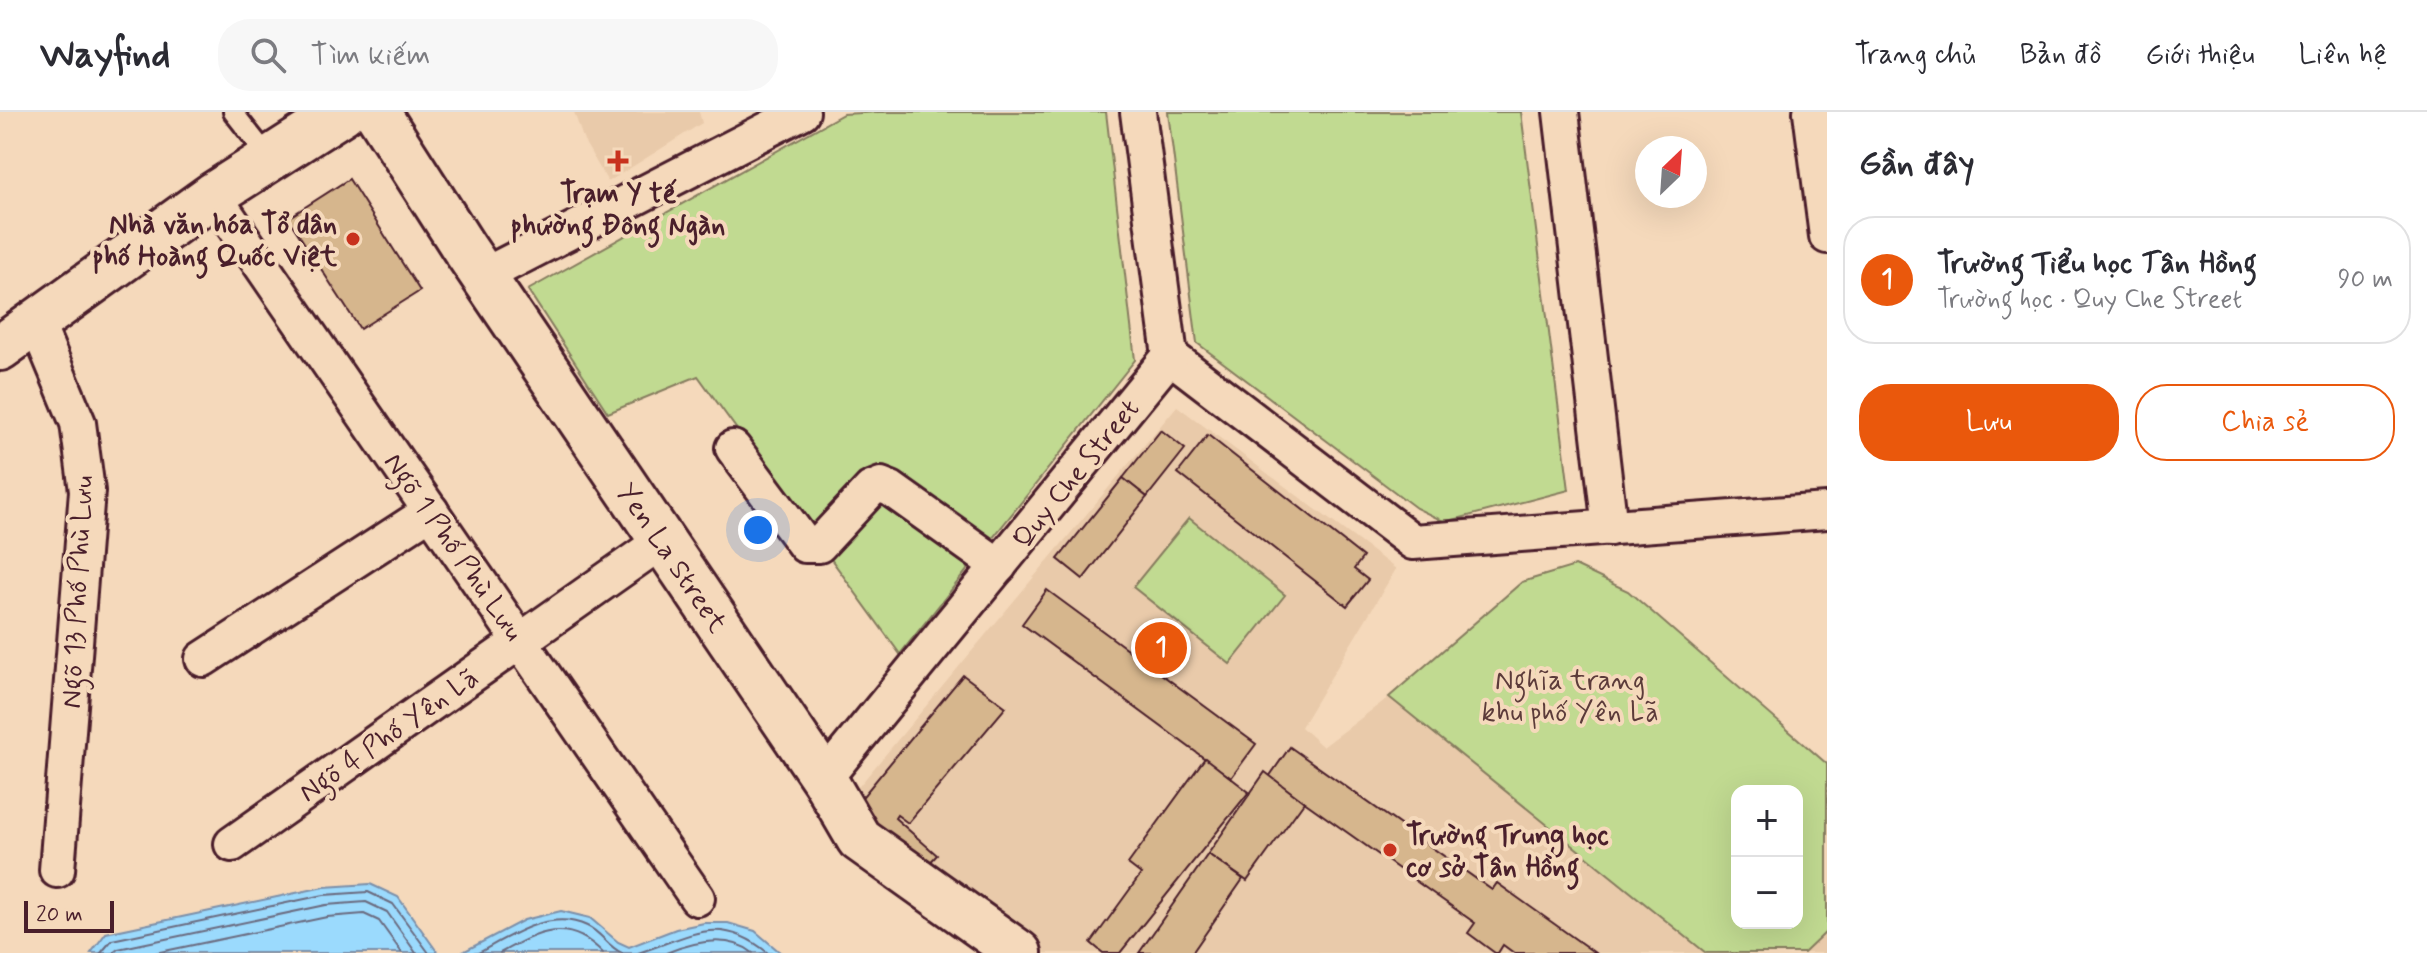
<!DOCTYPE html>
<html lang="vi">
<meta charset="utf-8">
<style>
:root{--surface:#fff;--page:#f7f7f7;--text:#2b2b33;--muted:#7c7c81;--line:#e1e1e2;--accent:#ea580c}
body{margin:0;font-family:Mynerve,sans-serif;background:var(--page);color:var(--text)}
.controls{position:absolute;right:24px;bottom:24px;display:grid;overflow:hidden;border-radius:16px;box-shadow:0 8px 32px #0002}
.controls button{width:72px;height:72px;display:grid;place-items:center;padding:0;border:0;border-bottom:2px solid var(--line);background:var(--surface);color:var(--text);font:40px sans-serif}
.compass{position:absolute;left:1635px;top:24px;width:72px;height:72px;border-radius:50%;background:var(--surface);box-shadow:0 8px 32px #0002;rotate:25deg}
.scale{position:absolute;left:24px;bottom:20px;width:90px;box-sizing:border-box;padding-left:8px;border:4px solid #4a1f2b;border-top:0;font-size:22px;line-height:28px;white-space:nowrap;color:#4a1f2b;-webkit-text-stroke:6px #f5d9bb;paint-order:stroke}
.you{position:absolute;left:758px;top:418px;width:28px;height:28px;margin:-20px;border:6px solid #fff;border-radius:50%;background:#1a73e8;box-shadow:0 0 0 12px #1a73e833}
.badge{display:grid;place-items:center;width:52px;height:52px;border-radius:50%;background:var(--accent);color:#fff;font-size:26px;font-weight:700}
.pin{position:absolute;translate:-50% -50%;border:4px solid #fff;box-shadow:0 2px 8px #0006}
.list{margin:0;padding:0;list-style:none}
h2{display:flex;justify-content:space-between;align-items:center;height:104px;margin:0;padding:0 32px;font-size:34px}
h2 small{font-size:26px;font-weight:400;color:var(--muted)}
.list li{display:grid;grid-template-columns:52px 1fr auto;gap:24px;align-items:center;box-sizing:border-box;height:128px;margin:0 16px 16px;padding:0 16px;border:2px solid var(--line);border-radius:32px}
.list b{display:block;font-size:30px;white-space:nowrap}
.list p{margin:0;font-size:26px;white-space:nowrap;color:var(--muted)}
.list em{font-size:26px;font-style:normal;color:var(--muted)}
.actions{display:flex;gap:16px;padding:24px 32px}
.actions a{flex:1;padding:18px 0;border:2px solid var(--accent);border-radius:32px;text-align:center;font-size:28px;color:var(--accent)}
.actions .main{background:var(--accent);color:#fff}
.icon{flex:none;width:44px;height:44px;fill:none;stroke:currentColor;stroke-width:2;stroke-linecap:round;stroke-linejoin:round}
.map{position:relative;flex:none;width:1827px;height:841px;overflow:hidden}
header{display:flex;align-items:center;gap:48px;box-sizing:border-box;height:112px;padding:0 40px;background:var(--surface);border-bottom:2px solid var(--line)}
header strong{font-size:38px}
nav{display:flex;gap:44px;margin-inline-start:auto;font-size:28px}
.search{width:560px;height:72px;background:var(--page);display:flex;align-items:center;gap:20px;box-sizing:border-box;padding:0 28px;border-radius:32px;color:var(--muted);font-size:30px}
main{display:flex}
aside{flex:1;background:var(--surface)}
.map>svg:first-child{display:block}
</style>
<header>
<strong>Wayfind</strong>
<div class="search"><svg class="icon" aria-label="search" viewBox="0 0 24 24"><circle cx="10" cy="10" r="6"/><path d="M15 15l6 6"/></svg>Tìm kiếm</div>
<nav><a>Trang chủ</a><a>Bản đồ</a><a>Giới thiệu</a><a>Liên hệ</a></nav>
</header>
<main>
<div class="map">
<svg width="1827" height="841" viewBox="0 0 1827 841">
<rect width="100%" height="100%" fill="#f5d9bb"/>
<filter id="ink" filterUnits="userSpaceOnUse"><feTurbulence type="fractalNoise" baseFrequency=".0125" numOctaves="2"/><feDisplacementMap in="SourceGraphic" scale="16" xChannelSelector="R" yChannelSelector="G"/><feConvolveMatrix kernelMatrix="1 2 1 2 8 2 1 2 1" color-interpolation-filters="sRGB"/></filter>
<g filter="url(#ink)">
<g fill="#e9caaa">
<path d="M 574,0 L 699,0 L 702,11 L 608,70 L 584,29 Z"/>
<path d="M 1177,294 L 1396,457 L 1301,615 L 1323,635 L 1389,585 L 1706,841 L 1029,841 L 850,685 Z"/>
<path d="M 1827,819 L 1827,841 L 1804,841 Z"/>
</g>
<g fill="#c1da91" stroke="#867c5e" stroke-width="2" fill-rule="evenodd">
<path d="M 879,0 L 1106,0 L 1135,248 L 900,542 L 698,264 L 608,301 L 528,178 L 843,2 Z"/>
<path d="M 1168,0 L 1521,0 L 1569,378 L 1445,410 L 1416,396 L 1197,231 Z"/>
<path d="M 1189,406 L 1285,483 L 1230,552 L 1133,475 Z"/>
<path d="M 1575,454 L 1628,479 L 1827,652 L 1827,819 L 1804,841 L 1706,841 L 1389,585 L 1522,470 ZM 1797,679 L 1797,811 L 1737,811 L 1737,679 Z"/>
</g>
<g fill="#9bdafd" stroke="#7b8fa9" stroke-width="2">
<path d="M 370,772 L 398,785 L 438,841 L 91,841 L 106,821 L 324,775 Z"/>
<path d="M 561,799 L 590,806 L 618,830 L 629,835 L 676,817 L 704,811 L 728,811 L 755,819 L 781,841 L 461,841 L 524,808 Z"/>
</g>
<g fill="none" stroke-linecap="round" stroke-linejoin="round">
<g stroke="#6a6a7f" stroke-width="2">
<path d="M 101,841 L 112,828 L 324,783 L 368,780 L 393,792 L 429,841"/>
<path d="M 113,841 L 118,837 L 326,793 L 366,790 L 387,800 L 416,841"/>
<path d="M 155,841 L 327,805 L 364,802 L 379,809 L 402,841"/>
<path d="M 478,841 C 510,824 550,796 587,814 C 601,820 608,835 622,841"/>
<path d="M 500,841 C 538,820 568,804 603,841"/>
<path d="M 638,841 C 689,825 719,800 768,841"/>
<path d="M 666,841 C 693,830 728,821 753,841"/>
</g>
</g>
<g fill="#d6b68d" stroke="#4a1f2b" stroke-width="2">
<path d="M 349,67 L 420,179 L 360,217 L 288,106 Z"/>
<path d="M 1161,318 L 1185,337 L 1147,385 L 1123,366 Z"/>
<path d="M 1208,323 L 1363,445 L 1354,457 L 1368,468 L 1347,494 L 1178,361 Z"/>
<path d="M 1123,366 L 1147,385 L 1083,467 L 1058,447 Z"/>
<path d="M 1047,478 L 1256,632 L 1231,666 L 1022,512 Z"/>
<path d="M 963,563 L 1006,595 L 908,711 L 897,703 L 895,706 L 937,743 L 925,756 L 864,714 L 859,689 Z"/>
<path d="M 1290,635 L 1492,778 L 1497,771 L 1595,841 L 1514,841 L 1503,833 L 1498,841 L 1495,841 L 1468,821 L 1475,811 L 1269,665 Z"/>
<path d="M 1205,646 L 1249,680 L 1120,841 L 1103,841 L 1091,831 L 1141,762 L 1128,752 Z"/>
<path d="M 1265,660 L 1304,690 L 1247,769 L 1208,742 Z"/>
<path d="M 1208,742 L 1243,767 L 1192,841 L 1139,841 Z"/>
</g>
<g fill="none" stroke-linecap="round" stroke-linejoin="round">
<g stroke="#4a1f2b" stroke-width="24">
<path id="service" d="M 233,0 L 270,47"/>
</g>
<g stroke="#4a1f2b" stroke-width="40">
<g id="minor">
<path d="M 1561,0 L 1610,416"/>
<path d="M 1811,0 L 1827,124"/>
<path d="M 213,83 L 697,786"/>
<path d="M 483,164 L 802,0"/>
<path d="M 36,210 L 78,311 L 87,379 L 57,758"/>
<path d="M 1170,244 L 1413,430 L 1827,399"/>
<path d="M 733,336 L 805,433 L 819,433 L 871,377 L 881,373 L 891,377 L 999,454"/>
<path d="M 203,547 L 431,399"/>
<path d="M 824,667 L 1170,244 L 1138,0"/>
<path d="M 232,732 L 662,429"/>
</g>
</g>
<g stroke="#4a1f2b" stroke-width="50">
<path id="tertiary" d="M 377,0 L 464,136 L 824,667 L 859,727 L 1019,841"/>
</g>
<g stroke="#4a1f2b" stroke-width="50">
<path id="secondary" d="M 0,236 L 213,83 L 343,0"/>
</g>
<use href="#service" stroke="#f5d9bb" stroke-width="18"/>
<use href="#minor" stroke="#f5d9bb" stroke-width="34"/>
<use href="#tertiary" stroke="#f5d9bb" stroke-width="44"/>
<use href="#secondary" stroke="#f5d9bb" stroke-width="44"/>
</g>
</g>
<g fill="#c8321e" stroke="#f5d9bb" stroke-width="3">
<path d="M614 37h8v8h8v8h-8v8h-8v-8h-8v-8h8z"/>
<circle cx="353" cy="127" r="8"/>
<circle cx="1390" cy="738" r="8"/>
</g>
<g text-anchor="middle" stroke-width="8" stroke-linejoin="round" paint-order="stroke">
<g font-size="28" font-weight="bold" fill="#4a1f2b" stroke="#f5d9bb">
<text x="618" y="90">Trạm Y tế<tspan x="618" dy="32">phường Đông Ngàn</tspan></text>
<text x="337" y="121" text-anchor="end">Nhà văn hóa Tổ dân<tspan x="337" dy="32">phố Hoàng Quốc Việt</tspan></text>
<text x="1406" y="732" text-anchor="start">Trường Trung học<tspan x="1406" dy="32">cơ sở Tân Hồng</tspan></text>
</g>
<g font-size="28" fill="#4a1f2b" stroke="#f5d9bb">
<text transform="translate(1075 361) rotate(-51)" y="10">Quy Che Street</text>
<text transform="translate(455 434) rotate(55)" y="10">Ngõ 1 Phố Phù Lưu</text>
<text transform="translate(673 445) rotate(56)" y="10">Yen La Street</text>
<text transform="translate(76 480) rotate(-87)" y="10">Ngõ 13 Phố Phù Lưu</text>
<text transform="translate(388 622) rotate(-35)" y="10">Ngõ 4 Phố Yên Lã</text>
</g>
<g font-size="28" fill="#5c3b3a" stroke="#f5d9bb">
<text x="1570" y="577">Nghĩa trang<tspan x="1570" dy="32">khu phố Yên Lã</tspan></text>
</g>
</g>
</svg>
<div class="controls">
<button>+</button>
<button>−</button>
</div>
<svg class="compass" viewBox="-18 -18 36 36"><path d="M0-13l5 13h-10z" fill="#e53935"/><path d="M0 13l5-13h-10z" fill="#7c7c81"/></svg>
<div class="scale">20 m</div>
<div class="you"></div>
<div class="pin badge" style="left:1161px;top:536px">1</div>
</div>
<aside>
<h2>Gần đây<small></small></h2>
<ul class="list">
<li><span class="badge">1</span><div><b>Trường Tiểu học Tân Hồng</b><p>Trường học · Quy Che Street</p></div><em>90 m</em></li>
</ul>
<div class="actions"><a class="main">Lưu</a><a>Chia sẻ</a></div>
</aside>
</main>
